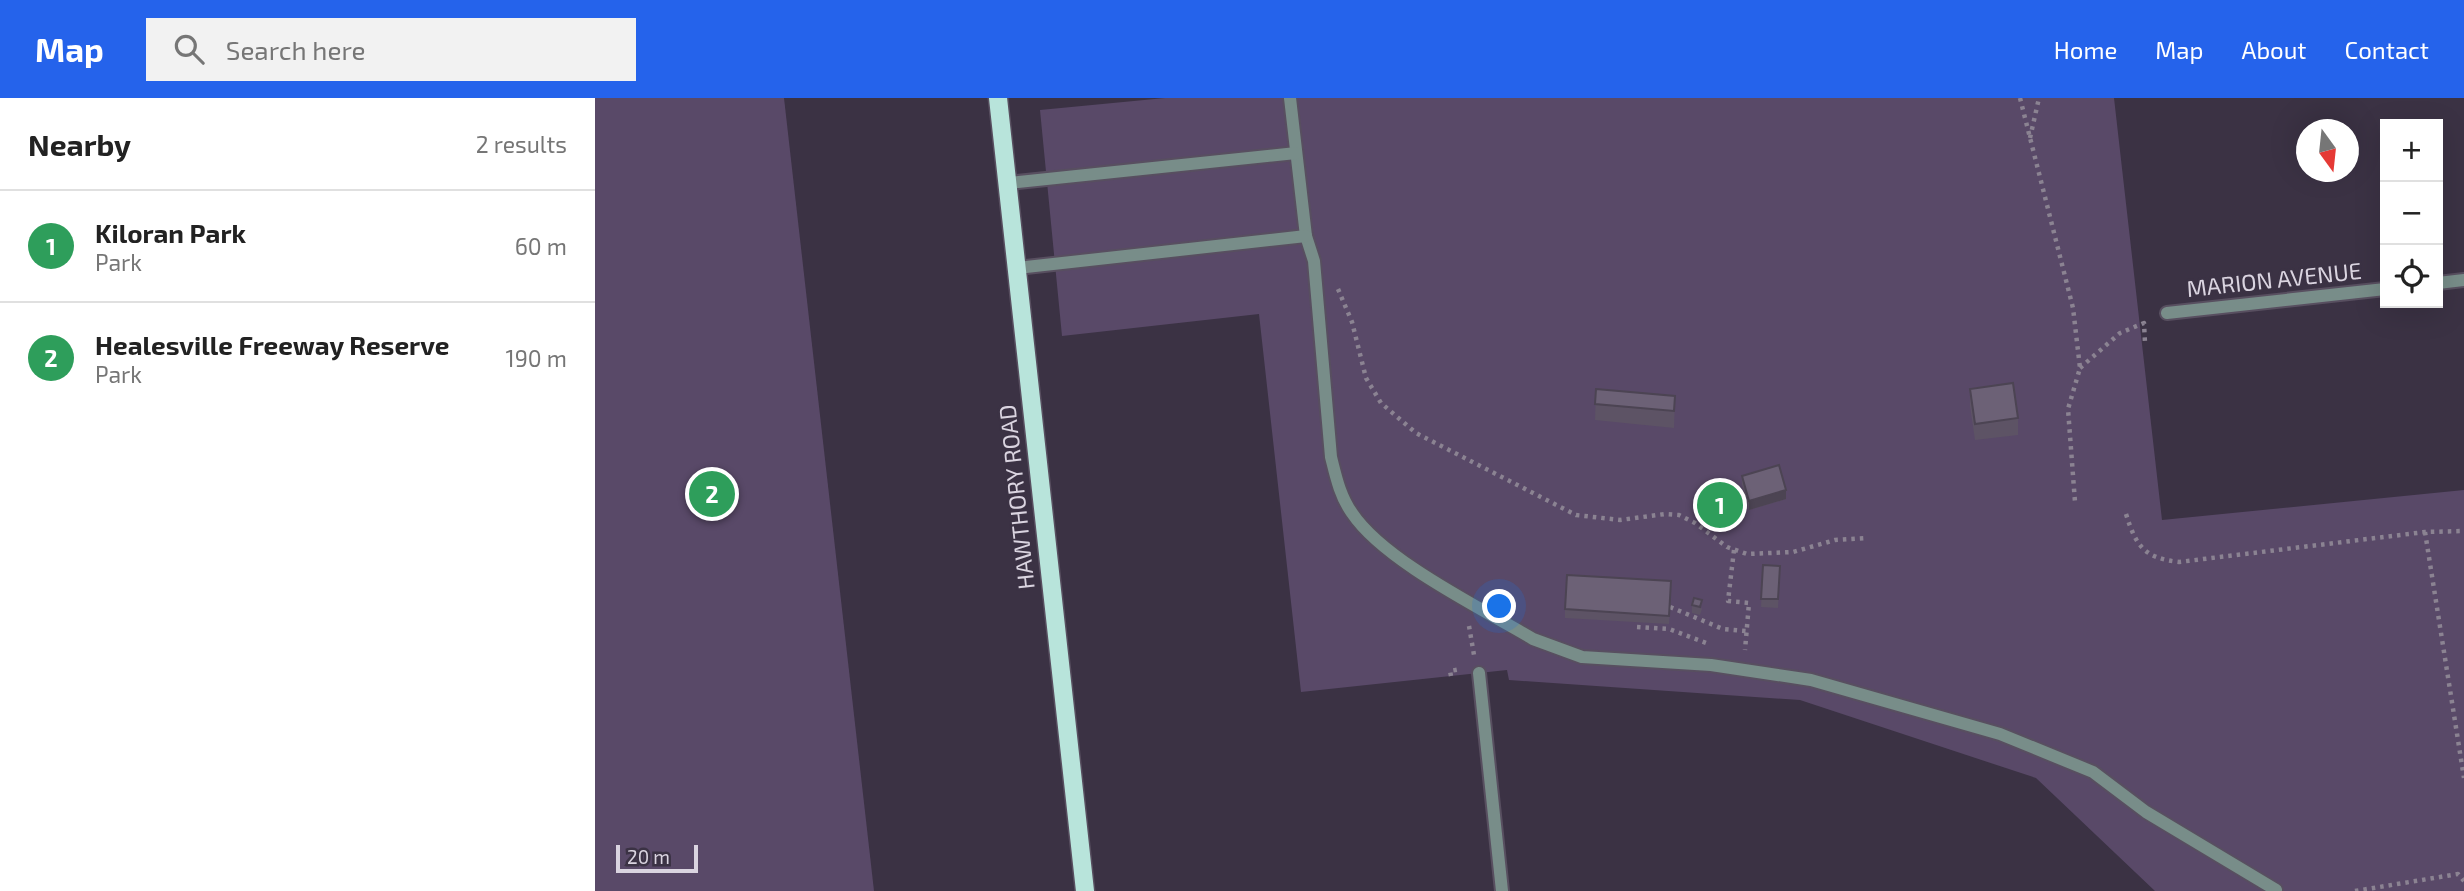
<!DOCTYPE html>
<meta charset="utf-8">
<style>
:root{--surface:#fff;--page:#f2f2f2;--text:#222;--muted:#767676;--line:#e0e0e0;--accent:#2563eb}
body{margin:0;font-family:"Exo 2",sans-serif;background:var(--page);color:var(--text)}
.controls{position:absolute;right:21px;top:21px;display:grid;overflow:hidden;border-radius:0px;box-shadow:0 7px 28px #0002}
.controls button{width:63px;height:63px;display:grid;place-items:center;padding:0;border:0;border-bottom:2px solid var(--line);background:var(--surface);color:var(--text);font:35px sans-serif}
.compass{position:absolute;left:1701px;top:21px;width:63px;height:63px;border-radius:50%;background:var(--surface);box-shadow:0 7px 28px #0002;rotate:165deg}
.scale{position:absolute;left:21px;bottom:18px;width:82px;box-sizing:border-box;padding-left:7px;border:4px solid #dad4e0;border-top:0;font-size:19px;line-height:24px;white-space:nowrap;color:#dad4e0;-webkit-text-stroke:5px #3b3244;paint-order:stroke}
.you{position:absolute;left:905px;top:509px;width:24px;height:24px;margin:-18px;border:5px solid #fff;border-radius:50%;background:#1a73e8;box-shadow:0 0 0 10px #1a73e833}
.badge{display:grid;place-items:center;width:46px;height:46px;border-radius:50%;background:var(--accent);color:#fff;font-size:23px;font-weight:700}
.pin{position:absolute;translate:-50% -50%;border:4px solid #fff;box-shadow:0 2px 7px #0006}
.list{margin:0;padding:0;list-style:none}
h2{display:flex;justify-content:space-between;align-items:center;height:91px;margin:0;padding:0 28px;font-size:30px}
h2 small{font-size:23px;font-weight:400;color:var(--muted)}
.list li{display:grid;grid-template-columns:46px 1fr auto;gap:21px;align-items:center;box-sizing:border-box;height:112px;padding:0 28px;border-top:2px solid var(--line)}
.list b{display:block;font-size:26px;white-space:nowrap}
.list p{margin:0;font-size:23px;white-space:nowrap;color:var(--muted)}
.list em{font-size:23px;font-style:normal;color:var(--muted)}
.icon{flex:none;width:38px;height:38px;fill:none;stroke:currentColor;stroke-width:2;stroke-linecap:round;stroke-linejoin:round}
.map{position:relative;flex:none;width:1869px;height:793px;overflow:hidden}
header{display:flex;align-items:center;gap:42px;box-sizing:border-box;height:98px;padding:0 35px;background:var(--accent);color:#fff}
header strong{font-size:33px}
nav{display:flex;gap:38px;margin-inline-start:auto;font-size:24px}
.search{width:490px;height:63px;background:var(--page);display:flex;align-items:center;gap:18px;box-sizing:border-box;padding:0 24px;border-radius:0px;color:var(--muted);font-size:26px}
main{display:flex}
aside{flex:1;background:var(--surface)}
.map>svg:first-child{display:block}
</style>
<header>
<strong>Map</strong>
<div class="search"><svg class="icon" aria-label="search" viewBox="0 0 24 24"><circle cx="10" cy="10" r="6"/><path d="M15 15l6 6"/></svg>Search here</div>
<nav><a>Home</a><a>Map</a><a>About</a><a>Contact</a></nav>
</header>
<main>
<aside>
<h2>Nearby<small>2 results</small></h2>
<ul class="list">
<li><span class="badge" style="background:#2e9e5b">1</span><div><b>Kiloran Park</b><p>Park</p></div><em>60 m</em></li>
<li><span class="badge" style="background:#2e9e5b">2</span><div><b>Healesville Freeway Reserve</b><p>Park</p></div><em>190 m</em></li>
</ul>
</aside>
<div class="map">
<svg width="1869" height="793" viewBox="0 0 1869 793">
<rect width="100%" height="100%" fill="#3b3244"/>
<g fill="#594968">
<path d="M 0,0 L 189,0 L 279,793 L 0,793 Z"/>
<path d="M 570,0 L 1519,0 L 1567,422 L 1869,392 L 1869,793 L 1560,793 L 1441,680 L 1205,602 L 914,582 L 912,572 L 706,594 L 664,216 L 467,238 L 445,12 Z"/>
</g>
<g fill="none" stroke-linecap="round" stroke-linejoin="round">
<g stroke="#584f60" stroke-width="16">
<g id="minor">
<path d="M 695,0 L 711,138 L 719,163 L 736,359 C 741,379 745,398 757,415 C 789,463 886,510 938,541 L 987,559 L 1116,567 L 1216,582 L 1405,636 L 1498,674 L 1551,714 L 1681,792"/>
<path d="M 413,85 L 701,55"/>
<path d="M 422,170 L 711,138"/>
<path d="M 1843,185 L 1869,182"/>
<path d="M 1572,215 L 1790,191"/>
<path d="M 884,575 L 907,793"/>
</g>
</g>
<g stroke="#584f60" stroke-width="21">
<path id="major" d="M 403,0 L 490,793"/>
</g>
<g stroke="#8b8392" stroke-width="4.5" stroke-dasharray="3.5 5" stroke-linecap="butt">
<path d="M 1425,0 L 1478,210 L 1485,270 L 1473,311 L 1480,404"/>
<path d="M 1435,40 L 1444,0"/>
<path d="M 743,191 L 757,224 L 771,280 L 786,305 L 821,335 L 981,417 L 1025,422 L 1070,416 L 1084,417 L 1100,425 L 1132,449 L 1152,456 L 1198,454 L 1240,442 L 1271,440"/>
<path d="M 1485,270 L 1525,235 L 1549,225 L 1550,245"/>
<path d="M 1531,416 C 1541,448 1549,460 1584,464 L 1830,434 L 1869,433"/>
<path d="M 1830,434 L 1869,680"/>
<path d="M 1139,452 L 1133,503 L 1154,505 L 1150,552"/>
<path d="M 1075,509 L 1128,531 L 1151,533"/>
<path d="M 874,528 L 879,557"/>
<path d="M 1042,529 L 1074,531 L 1111,545"/>
<path d="M 856,578 L 855,573 L 866,571"/>
<path d="M 1760,793 L 1863,776 L 1869,783"/>
</g>
<use href="#minor" stroke="#788d89" stroke-width="12"/>
<use href="#major" stroke="#b8e4db" stroke-width="18"/>
</g>
<g fill="#5d5365">
<path d="M 1001,291 L 1080,298 L 1079,330 L 1000,322 Z"/>
<path d="M 1375,291 L 1423,320 L 1423,337 L 1380,342 L 1375,308 Z"/>
<path d="M 1147,378 L 1191,401 L 1154,412 L 1147,387 Z"/>
<path d="M 1168,467 L 1185,468 L 1183,510 L 1166,509 Z"/>
<path d="M 1076,492 L 1074,526 L 970,520 L 970,511 Z"/>
<path d="M 1099,500 L 1107,511 L 1105,517 L 1097,515 L 1097,507 Z"/>
</g>
<path fill="#4c4453" d="M 1191,392 L 1191,401 L 1154,412 L 1154,403 Z"/>
<g fill="#6c6176" stroke="#4c4453" stroke-width="2">
<path d="M 1418,285 L 1423,320 L 1380,326 L 1375,291 Z"/>
<path d="M 1001,291 L 1080,298 L 1079,313 L 1000,306 Z"/>
<path d="M 1184,367 L 1191,392 L 1154,403 L 1147,378 Z"/>
<path d="M 1168,467 L 1185,468 L 1183,501 L 1166,501 Z"/>
<path d="M 972,477 L 1076,483 L 1074,518 L 970,511 Z"/>
<path d="M 1099,500 L 1107,502 L 1105,509 L 1097,507 Z"/>
</g>
<g text-anchor="middle" stroke-width="5" stroke-linejoin="round" paint-order="stroke">
<g font-size="23" fill="#dad4e0" stroke="#3b3244">
<text transform="translate(1679 182) rotate(-6)" y="8">MARION AVENUE</text>
<text transform="translate(422 399) rotate(-96)" y="8">HAWTHORY ROAD</text>
</g>
</g>
</svg>
<div class="controls">
<button>+</button>
<button>−</button>
<button><svg class="icon" aria-label="locate" viewBox="0 0 24 24"><circle cx="12" cy="12" r="6"/><path d="M12 2v4M12 18v4M2 12h4M18 12h4"/></svg></button>
</div>
<svg class="compass" viewBox="-18 -18 36 36"><path d="M0-13l5 13h-10z" fill="#e53935"/><path d="M0 13l5-13h-10z" fill="#767676"/></svg>
<div class="scale">20 m</div>
<div class="you"></div>
<div class="pin badge" style="left:1125px;top:407px;background:#2e9e5b">1</div>
<div class="pin badge" style="left:117px;top:396px;background:#2e9e5b">2</div>
</div>
</main>
